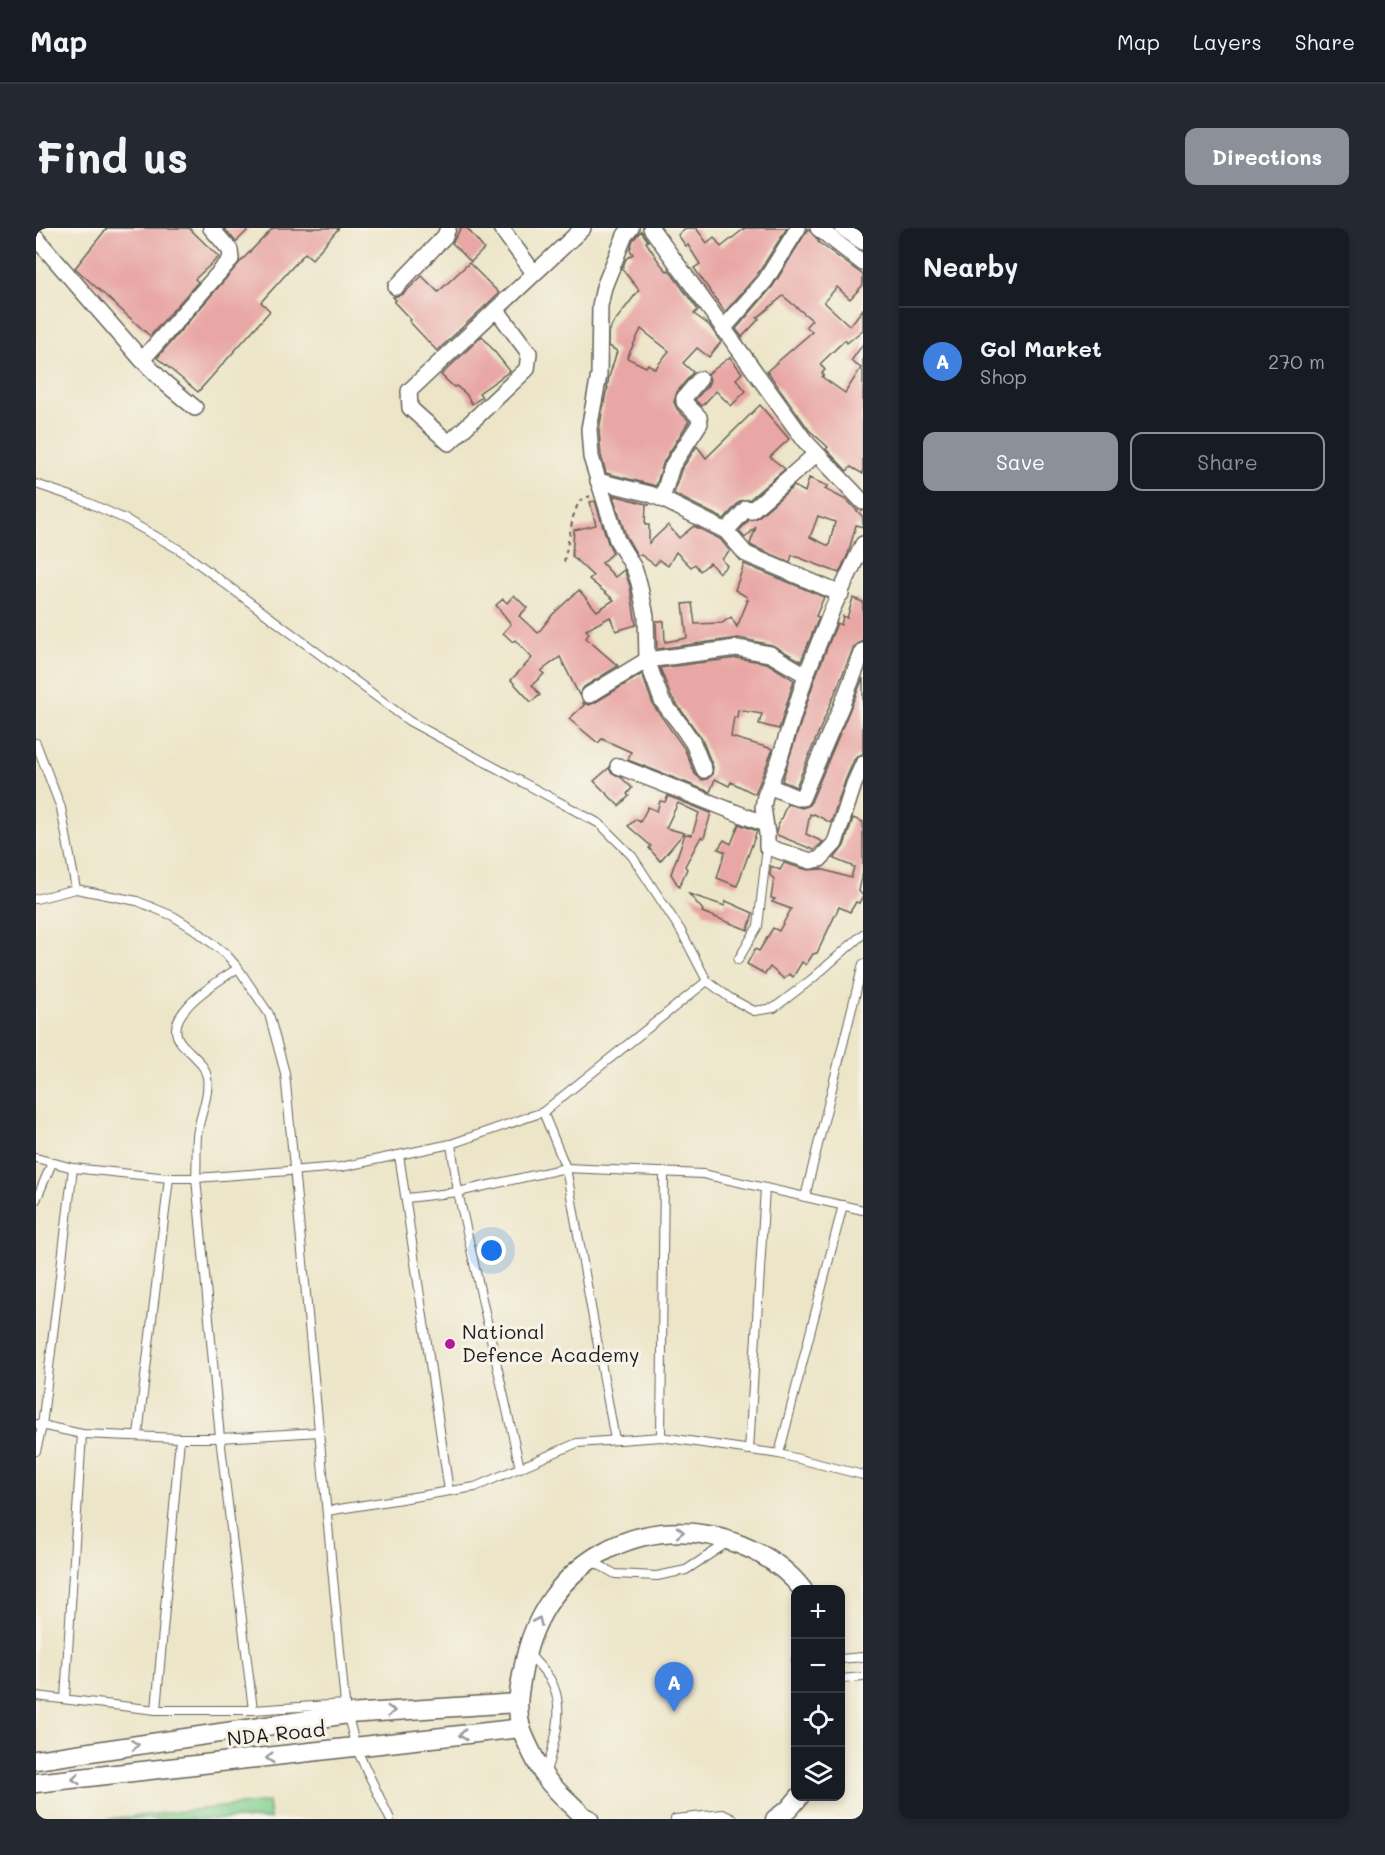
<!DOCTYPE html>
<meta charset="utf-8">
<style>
:root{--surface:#171b24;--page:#242831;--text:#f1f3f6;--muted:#9ea1a6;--line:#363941;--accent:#8c9099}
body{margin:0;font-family:Mali,sans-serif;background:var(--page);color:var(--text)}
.controls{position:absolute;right:18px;bottom:18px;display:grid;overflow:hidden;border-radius:12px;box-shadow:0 3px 9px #0003}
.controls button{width:54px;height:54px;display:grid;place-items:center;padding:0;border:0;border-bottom:2px solid var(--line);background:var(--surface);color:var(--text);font:30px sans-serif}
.you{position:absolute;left:456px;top:1023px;width:21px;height:21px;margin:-15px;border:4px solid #fff;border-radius:50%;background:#1a73e8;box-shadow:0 0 0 9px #1a73e833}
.badge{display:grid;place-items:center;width:39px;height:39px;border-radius:50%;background:var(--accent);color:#fff;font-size:20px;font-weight:700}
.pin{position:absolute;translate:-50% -50px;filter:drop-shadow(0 2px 3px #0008)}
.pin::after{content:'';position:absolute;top:32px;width:21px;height:18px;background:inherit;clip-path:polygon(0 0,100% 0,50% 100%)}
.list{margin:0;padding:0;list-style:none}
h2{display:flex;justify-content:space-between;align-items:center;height:78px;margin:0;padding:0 24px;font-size:26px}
h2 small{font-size:20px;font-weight:400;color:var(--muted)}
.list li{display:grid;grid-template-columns:39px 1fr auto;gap:18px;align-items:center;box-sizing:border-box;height:108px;padding:0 24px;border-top:2px solid var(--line)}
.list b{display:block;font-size:22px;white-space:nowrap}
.list p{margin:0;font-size:20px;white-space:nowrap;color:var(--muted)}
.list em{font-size:20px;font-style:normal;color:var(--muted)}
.actions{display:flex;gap:12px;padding:18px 24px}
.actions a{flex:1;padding:14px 0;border:2px solid var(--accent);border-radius:12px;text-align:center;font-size:21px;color:var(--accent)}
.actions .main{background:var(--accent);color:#fff}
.icon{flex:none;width:33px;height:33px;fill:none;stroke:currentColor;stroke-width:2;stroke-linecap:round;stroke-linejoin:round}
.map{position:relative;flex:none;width:827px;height:1591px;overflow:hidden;border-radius:12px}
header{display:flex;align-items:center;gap:36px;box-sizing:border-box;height:84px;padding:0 30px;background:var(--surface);border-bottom:2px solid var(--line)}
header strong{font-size:28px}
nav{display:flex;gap:33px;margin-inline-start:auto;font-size:21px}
.intro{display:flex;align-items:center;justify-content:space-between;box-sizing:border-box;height:144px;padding:0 36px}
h1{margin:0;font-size:42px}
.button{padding:15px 27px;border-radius:12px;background:var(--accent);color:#fff;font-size:21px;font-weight:700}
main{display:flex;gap:36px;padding:0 36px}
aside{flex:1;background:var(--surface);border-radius:12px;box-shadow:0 3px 9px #0003}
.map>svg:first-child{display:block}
</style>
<header>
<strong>Map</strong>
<nav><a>Map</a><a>Layers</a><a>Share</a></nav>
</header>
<div class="intro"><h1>Find us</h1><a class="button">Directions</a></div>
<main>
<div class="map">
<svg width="827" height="1591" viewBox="0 0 827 1591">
<rect width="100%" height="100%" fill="#f7f3e8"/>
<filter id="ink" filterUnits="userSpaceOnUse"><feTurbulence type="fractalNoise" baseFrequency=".0167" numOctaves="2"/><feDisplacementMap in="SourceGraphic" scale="12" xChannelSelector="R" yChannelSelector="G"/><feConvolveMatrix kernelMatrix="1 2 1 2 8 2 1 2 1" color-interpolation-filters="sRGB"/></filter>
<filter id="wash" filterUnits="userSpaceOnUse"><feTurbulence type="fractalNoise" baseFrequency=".008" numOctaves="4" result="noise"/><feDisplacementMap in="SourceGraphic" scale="24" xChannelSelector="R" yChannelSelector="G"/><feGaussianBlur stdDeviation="1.35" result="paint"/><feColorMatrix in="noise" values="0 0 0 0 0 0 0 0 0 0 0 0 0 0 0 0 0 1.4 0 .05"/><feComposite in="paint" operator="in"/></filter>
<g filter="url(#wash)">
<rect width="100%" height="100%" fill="#ece5c8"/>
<path fill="#82d090" stroke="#4f7656" stroke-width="1.5" d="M 232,1574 L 234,1591 L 72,1591 Z"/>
<g id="blocks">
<g fill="#e8a6a4" fill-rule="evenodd">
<path d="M 71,0 L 153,0 L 183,29 L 159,51 L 162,54 L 114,108 L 39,40 Z"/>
<path d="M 188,0 L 214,0 L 200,14 Z"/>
<path d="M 237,0 L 303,0 L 276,31 L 269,25 L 225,74 L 234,83 L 162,164 L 121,130 L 205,33 Z"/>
<path d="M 425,0 L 431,0 L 448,21 L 435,34 L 416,15 Z"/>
<path d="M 651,0 L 660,0 L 671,15 L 678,9 L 685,19 L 709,0 L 751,0 L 721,47 L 689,84 L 658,40 L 664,36 L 652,17 L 650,18 L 642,7 Z"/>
<path d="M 772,1 L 783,13 L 782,14 L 827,47 L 827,57 L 814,71 L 801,59 L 788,74 L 814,98 L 827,81 L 827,102 L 811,115 L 809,112 L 784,136 L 789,142 L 786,145 L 788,147 L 786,149 L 809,165 L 825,140 L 815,133 L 827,116 L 827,246 L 815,239 L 811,243 L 790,221 L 792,219 L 773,202 L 731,143 L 776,104 L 770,98 L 776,92 L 747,68 L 721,90 L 723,91 L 706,109 L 700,101 L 737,58 Z"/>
<path d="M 605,3 L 612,13 L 610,14 L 623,34 L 631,43 L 633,42 L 662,82 L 658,86 L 673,97 L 685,114 L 673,129 L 661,120 L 647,135 L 657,144 L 641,164 L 638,174 L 641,181 L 653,193 L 628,233 L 620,258 L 570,245 L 565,227 L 563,202 L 570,164 L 572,160 L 571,160 L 573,149 L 581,123 L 573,118 L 573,105 L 576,97 L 603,62 L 586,41 L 590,31 L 597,26 L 594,22 L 597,12 ZM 605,101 L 633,123 L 619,141 L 612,136 L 610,139 L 591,130 Z"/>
<path d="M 433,35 L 463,65 L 401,123 L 373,93 L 375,92 L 358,74 L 360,72 L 357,69 L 367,66 L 386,48 L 402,64 Z"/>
<path d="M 446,108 L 474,143 L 443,165 L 446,169 L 436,176 L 430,166 L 420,158 L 418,159 L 405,147 Z"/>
<path d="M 694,129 L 706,145 L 700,151 L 710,163 L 695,178 L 680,163 L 666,178 L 659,172 L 672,157 L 674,152 L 672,146 Z"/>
<path d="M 724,177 L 753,211 L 734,229 L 749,241 L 714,271 L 704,273 L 688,291 L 638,266 L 645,242 L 661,218 L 670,230 Z"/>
<path d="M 773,250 L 792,258 L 789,261 L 812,273 L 827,289 L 827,299 L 820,297 L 812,326 L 803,345 L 756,327 L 754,334 L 716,318 L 714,316 L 720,299 L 709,310 L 703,303 L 713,292 L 721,290 L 758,258 L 769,264 ZM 782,288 L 799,294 L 793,318 L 774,309 Z"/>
<path d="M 577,267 L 614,277 L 610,277 L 609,297 L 613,297 L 613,315 L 632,297 L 643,310 L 658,298 L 684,311 L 694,323 L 686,331 L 691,338 L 683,345 L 674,335 L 664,343 L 659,336 L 655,339 L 640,324 L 632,338 L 623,332 L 619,337 L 605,327 L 601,327 L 590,308 Z"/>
<path d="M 559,273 L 572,315 L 577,325 L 566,335 L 579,349 L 588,342 L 589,344 L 594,358 L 600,397 L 580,403 L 574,389 L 550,402 L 553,405 L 550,410 L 582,438 L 548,459 L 543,467 L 524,429 L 505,443 L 508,446 L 496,457 L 504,467 L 495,474 L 475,452 L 496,430 L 479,412 L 477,414 L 467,405 L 475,396 L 460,377 L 467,371 L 471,375 L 478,367 L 491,380 L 483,388 L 502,405 L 517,386 L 543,362 L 561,383 L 578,372 L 553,351 L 557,348 L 536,328 L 538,302 L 560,297 L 554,274 Z"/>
<path d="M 708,336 L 788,369 L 780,388 L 783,389 L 765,433 L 736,417 L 702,410 L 621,421 L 620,393 L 628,393 L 629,414 L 651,410 L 647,376 L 656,375 L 659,396 L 686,395 L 695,389 L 701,399 L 712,372 L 710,372 L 711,369 L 699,362 Z"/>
<path d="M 817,370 L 827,374 L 827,412 L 818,419 L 760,559 L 746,553 L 779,450 L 801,395 L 805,397 L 807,388 L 811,390 Z"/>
<path d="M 701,430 L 731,435 L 758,452 L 743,501 L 723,496 L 726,486 L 702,482 L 701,490 L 698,489 L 695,509 L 737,521 L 719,566 L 695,554 L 693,558 L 679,551 L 674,564 L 592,532 L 595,524 L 566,511 L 562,515 L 533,491 L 548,477 L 547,475 L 553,477 L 558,475 L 606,446 L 617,477 L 648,520 L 659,546 L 666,552 L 671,551 L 676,547 L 677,539 L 666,511 L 635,468 L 624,440 Z"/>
<path d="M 827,450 L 827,526 L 822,528 L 818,532 L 809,553 L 795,595 L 778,586 L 777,587 L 774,586 L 770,606 L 787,614 L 778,622 L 741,607 L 740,603 L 751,576 L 766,580 L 772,578 L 775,574 Z"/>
<path d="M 573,540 L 575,544 L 586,550 L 596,560 L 591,566 L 593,568 L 583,578 L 558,553 Z"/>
<path d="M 632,568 L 675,585 L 668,610 L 665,609 L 649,638 L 651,641 L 643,659 L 635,646 L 649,606 L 656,607 L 663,585 L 642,575 L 630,600 L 648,605 L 624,633 L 613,620 L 615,618 L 592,598 L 600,591 L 604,594 L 612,579 L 621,583 L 624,573 L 629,574 Z"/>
<path d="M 817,590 L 827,594 L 827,644 L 823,663 L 827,668 L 823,675 L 820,674 L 814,684 L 803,679 L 781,725 L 777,726 L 770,737 L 766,734 L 757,749 L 753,746 L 748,751 L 734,739 L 729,746 L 711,736 L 719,721 L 723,723 L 737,700 L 743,703 L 755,681 L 736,674 L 739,671 L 735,670 L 738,651 L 734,647 L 735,638 L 744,642 L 748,635 L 772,642 L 785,641 L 815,650 L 818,639 L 798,631 L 808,618 Z"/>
<path d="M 703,596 L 721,603 L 701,658 L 681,650 L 689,624 L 682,621 L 688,612 L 695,616 Z"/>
<path d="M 653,666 L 689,678 L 690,673 L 717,685 L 712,702 L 666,684 L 667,682 Z"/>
</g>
</g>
</g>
<g filter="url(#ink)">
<use href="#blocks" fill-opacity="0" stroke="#656258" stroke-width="1.5"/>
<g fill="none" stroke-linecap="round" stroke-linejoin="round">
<g stroke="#656258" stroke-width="10">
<g id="service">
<path d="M 0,256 L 44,271 L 91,292 L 144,322 L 373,493 L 564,596 L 596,628 L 645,703 L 671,753 L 694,770 L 718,783 L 738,780 L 776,751 L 827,706"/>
<path d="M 0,515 L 25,580 L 40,661"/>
<path d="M 0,671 L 40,661 L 101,673 L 137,688 L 158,701 L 190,726 L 202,740 L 233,786 L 249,845 L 309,1476 L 320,1520 L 354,1591"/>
<path d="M 702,732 L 722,698 L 731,619"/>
<path d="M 202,740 C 183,753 121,788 146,816 C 155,826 168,834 171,849 C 174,868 163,889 161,908 C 160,922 161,936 160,950 L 184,1210 L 217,1482"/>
<path d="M 507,884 L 530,940 L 579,1212"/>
<path d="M 415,916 L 422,964 L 484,1240"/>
<path d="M 363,927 L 413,1263"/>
<path d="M 0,930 L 37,940 L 133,950 L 160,950 L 305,939 L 415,916 L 507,884 L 671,753"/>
<path d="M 769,969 L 827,736"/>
<path d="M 371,970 L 422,964 L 530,940 L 667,946 L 827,982"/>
<path d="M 0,972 L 16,935"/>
<path d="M 0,1196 L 46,1206 L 144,1210 L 184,1210 L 284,1204"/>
<path d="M 102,1207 L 133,950"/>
<path d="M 625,1209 L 628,944"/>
<path d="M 713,1222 L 729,960"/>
<path d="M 0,1223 L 6,1198 L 37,940"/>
<path d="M 743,1226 L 807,977"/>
<path d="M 291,1283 L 439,1259 L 541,1215 L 625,1209 L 743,1226 L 827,1247"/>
<path d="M 556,1333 L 579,1346 L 621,1348 L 650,1342 L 691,1315"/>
<path d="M 493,1426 C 500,1434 508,1442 514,1451 C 531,1479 518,1516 510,1544"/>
<path d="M 760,1431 L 760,1437"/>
<path d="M 804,1431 L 827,1429"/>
<path d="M 804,1451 L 827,1449"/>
<path d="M 0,1468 L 120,1482 L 217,1482 L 309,1476"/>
<path d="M 29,1470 L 46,1206"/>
<path d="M 120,1482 L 144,1210"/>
<path d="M 639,1591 L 687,1586 L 697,1591"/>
</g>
</g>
<g stroke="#656258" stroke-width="18">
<g id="minor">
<path d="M 465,0 L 498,45"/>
<path d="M 595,0 L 589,7 L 568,59 L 564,78 L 563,147 L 553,201 L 555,229 L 581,312 L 598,340 L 603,355 L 610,388 L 611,432 L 626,473 L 644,496 L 657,515 L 668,542"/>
<path d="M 615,0 L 769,213 L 827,274"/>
<path d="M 782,0 L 827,35"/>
<path d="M 807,0 L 827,14"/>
<path d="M 0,10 L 106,132 L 195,31 L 194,22 L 175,0"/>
<path d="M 360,59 L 409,8 L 412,0"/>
<path d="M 460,81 L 493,125 L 491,141 L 413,215 L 374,180 L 373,163 L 547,0"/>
<path d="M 687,101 L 729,53 L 762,0"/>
<path d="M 106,132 L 129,155 L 159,180"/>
<path d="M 562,253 L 614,266 L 626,271 L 690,303 L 710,326 L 805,366"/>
<path d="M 626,271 L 636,238 L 664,195 L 663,189 L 648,174 L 648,170 L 664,151"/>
<path d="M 690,303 L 711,280 L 715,283 L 780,226"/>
<path d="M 827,316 L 796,382 L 770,447 L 743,533 L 729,568 L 727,579 L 731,606 L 731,619 L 775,633 L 784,631 L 799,615 L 818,556 L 827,536"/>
<path d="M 553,467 L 611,432 L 701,420 L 734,426 L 770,447"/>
<path d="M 582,538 L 729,596"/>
<path d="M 733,558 L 761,570 L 766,570 L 805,479 L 827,423"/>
</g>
</g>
<g stroke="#656258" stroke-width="21">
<g id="tertiary">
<path d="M 0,1532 L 312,1486 L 482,1475"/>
<path d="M 0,1555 L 485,1500"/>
<path d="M 553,1591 L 547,1588 C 535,1575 519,1563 509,1549 C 503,1540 488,1510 485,1500 C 479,1479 484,1457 488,1437 C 507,1335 609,1277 705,1317 C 730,1327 750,1340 767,1362"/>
<path d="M 739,1591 L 753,1581 L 764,1568"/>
</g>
</g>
<path stroke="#656258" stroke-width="2" stroke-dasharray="4.5 4.5" stroke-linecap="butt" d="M 528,334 L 537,289 L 543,273 L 554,268"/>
<use href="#service" stroke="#fff" stroke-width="8"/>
<use href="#minor" stroke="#fff" stroke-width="15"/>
<use href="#tertiary" stroke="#fff" stroke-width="18"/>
</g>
<defs><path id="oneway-chevron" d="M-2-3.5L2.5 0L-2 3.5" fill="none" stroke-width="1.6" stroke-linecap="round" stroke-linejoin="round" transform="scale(1.5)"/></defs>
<g stroke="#999">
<use href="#oneway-chevron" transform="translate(644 1304) rotate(-1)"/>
<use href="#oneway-chevron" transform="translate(502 1393) rotate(-66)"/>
<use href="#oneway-chevron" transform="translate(355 1483) rotate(-4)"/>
<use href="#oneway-chevron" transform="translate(427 1507) rotate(173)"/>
<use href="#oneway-chevron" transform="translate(99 1517) rotate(-8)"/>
<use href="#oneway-chevron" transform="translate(234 1530) rotate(174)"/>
<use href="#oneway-chevron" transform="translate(40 1551) rotate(174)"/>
</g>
</g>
<circle fill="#b5179e" stroke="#f7f3e8" stroke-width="2" cx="414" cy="1116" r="6"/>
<g text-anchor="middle" stroke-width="6" stroke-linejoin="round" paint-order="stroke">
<g font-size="20" fill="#1c1c1c" stroke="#f7f3e8" text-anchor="start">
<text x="426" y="1111">National<tspan x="426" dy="23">Defence Academy</tspan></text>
</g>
<g font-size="20" fill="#1c1c1c" stroke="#f7f3e8">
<text transform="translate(240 1506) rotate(-6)" y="7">NDA Road</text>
</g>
</g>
</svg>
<div class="controls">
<button>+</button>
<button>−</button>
<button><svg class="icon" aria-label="locate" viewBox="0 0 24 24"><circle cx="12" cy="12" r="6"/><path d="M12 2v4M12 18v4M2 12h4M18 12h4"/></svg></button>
<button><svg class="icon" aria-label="layers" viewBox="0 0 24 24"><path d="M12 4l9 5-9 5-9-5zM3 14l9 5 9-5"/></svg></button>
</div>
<div class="you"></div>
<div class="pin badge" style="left:638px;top:1484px;background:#3f7fe0">A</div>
</div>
<aside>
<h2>Nearby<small></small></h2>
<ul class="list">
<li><span class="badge" style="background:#3f7fe0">A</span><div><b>Gol Market</b><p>Shop</p></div><em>270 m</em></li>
</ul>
<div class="actions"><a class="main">Save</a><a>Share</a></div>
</aside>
</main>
